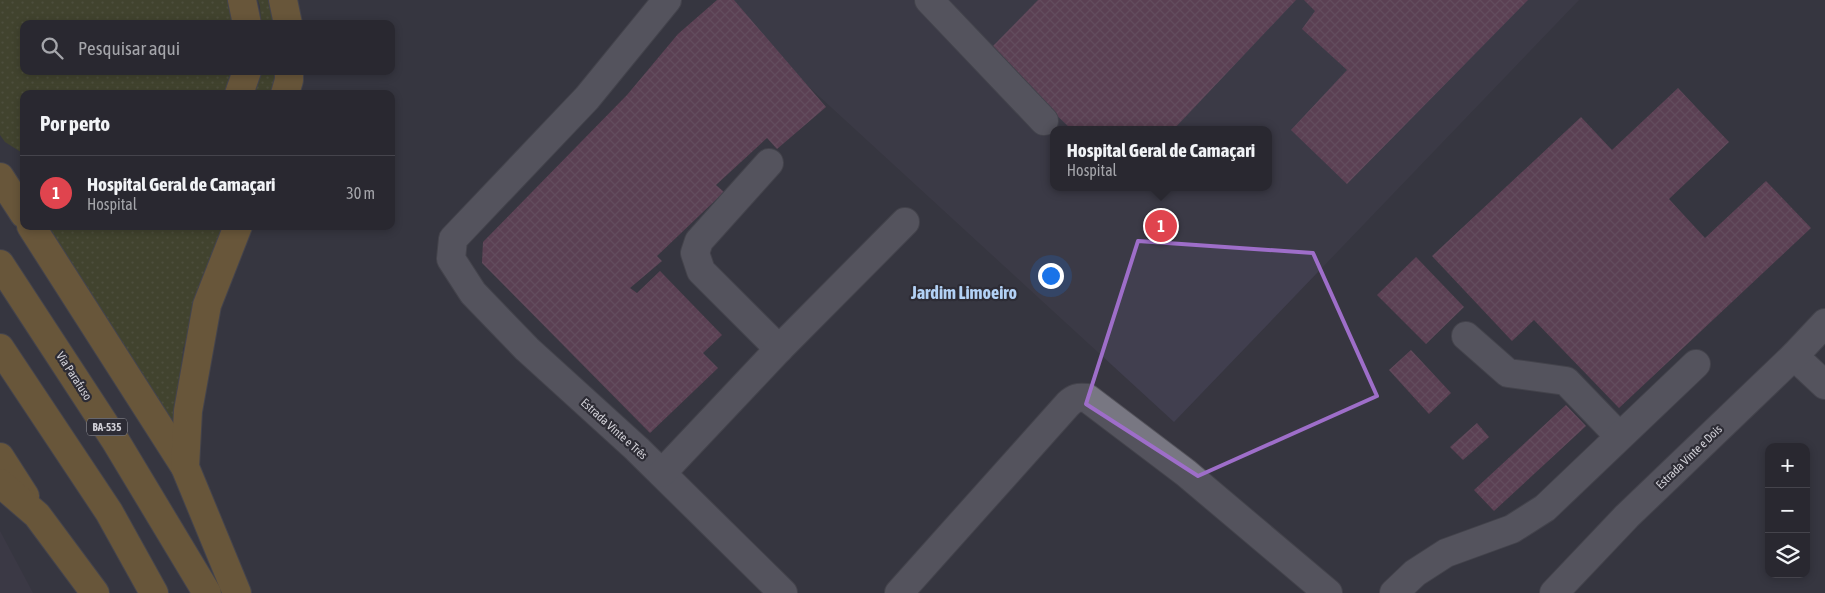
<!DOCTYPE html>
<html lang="pt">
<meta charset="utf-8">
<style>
:root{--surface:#292830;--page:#313038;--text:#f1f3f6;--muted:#a5a6ab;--line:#45444c;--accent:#8c9099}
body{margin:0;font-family:"Asap Condensed",sans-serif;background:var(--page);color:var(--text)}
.controls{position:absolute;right:15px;bottom:15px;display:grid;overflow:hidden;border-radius:10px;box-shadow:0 2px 8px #0003}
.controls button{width:45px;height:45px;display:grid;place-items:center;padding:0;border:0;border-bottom:1px solid var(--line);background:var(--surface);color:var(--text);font:25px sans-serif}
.you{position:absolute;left:1050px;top:275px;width:18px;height:18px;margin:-12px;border:4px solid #fff;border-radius:50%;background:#1a73e8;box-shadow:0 0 0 8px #1a73e833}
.badge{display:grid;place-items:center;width:32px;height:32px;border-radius:50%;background:var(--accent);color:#fff;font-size:16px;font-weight:700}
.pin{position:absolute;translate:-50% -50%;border:2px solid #fff;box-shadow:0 1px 5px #0006}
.popup{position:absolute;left:1050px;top:126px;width:222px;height:65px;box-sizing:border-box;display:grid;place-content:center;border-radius:10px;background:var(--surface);filter:drop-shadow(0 1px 4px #0005);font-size:16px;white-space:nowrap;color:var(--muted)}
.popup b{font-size:19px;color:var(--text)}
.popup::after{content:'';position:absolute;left:50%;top:100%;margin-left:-10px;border:10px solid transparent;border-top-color:var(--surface)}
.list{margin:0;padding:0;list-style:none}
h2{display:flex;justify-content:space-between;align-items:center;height:65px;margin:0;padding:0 20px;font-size:21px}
h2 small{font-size:16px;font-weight:400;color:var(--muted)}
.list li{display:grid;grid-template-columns:32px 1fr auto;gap:15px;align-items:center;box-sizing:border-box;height:75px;padding:0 20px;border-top:1px solid var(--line)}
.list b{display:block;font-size:19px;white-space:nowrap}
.list p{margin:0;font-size:16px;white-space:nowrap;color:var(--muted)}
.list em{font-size:16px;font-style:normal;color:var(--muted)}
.icon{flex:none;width:28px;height:28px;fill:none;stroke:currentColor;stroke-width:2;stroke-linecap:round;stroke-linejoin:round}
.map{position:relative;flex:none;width:1825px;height:593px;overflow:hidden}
.search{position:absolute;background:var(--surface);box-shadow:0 2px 8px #0003;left:20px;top:20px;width:375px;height:55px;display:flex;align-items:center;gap:12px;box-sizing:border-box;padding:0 18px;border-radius:10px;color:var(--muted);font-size:19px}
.panel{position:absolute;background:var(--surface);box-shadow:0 2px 8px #0003;left:20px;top:90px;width:375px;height:140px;border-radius:10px}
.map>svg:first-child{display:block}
</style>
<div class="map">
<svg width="1825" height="593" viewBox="0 0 1825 593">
<defs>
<pattern id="green-dots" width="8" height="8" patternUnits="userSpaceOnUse" patternTransform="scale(1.25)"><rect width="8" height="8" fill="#4f521a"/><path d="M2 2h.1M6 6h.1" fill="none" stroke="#676a3b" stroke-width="1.8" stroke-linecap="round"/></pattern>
<pattern id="building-cross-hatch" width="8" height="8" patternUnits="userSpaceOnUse" patternTransform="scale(1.25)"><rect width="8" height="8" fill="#884d6c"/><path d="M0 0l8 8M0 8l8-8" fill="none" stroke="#986680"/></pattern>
</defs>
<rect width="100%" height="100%" fill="#373640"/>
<path fill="#413c4d" d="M 0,531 L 33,593 L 0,593 Z"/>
<path fill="#413f4f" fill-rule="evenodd" d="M 727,0 L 1579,0 L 1174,422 L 747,30 ZM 1054,130 L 1268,130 L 1268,187 L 1054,187 Z"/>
<g fill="url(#green-dots)">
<path d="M 0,0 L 236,0 L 239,24 L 24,24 L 24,71 L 236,71 L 228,94 L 24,94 L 24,154 L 5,142 L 0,135 Z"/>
<path d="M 258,0 L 277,0 L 279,24 L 261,24 L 260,6 Z"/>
<path d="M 261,71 L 281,71 L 276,94 L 254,94 Z"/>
<path d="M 42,226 L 228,226 L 183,349 L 175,428 Z"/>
</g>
<g fill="url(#building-cross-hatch)">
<path d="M 717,0 L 734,0 L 826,107 L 777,149 L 767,138 L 716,185 L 724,192 L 657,256 L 662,261 L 630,288 L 637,293 L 660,271 L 722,335 L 703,353 L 718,368 L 650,433 L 482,263 L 483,242 L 627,95 L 678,34 Z"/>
<path d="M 1038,0 L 1296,0 L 1173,130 L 1072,130 L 989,50 Z"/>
<path d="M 1304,0 L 1528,0 L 1347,184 L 1291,130 L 1347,70 L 1302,29 L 1315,11 Z"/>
<path d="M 1678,88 L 1729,142 L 1669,199 L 1705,238 L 1766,181 L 1811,228 L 1619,408 L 1534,320 L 1512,341 L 1432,256 L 1581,117 L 1612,150 Z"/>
<path d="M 1416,257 L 1464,307 L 1426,344 L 1377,295 Z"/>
<path d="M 1411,350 L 1451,393 L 1429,414 L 1389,370 Z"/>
<path d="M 1566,405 L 1586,426 L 1494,511 L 1474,490 Z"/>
<path d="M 1477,423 L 1489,437 L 1463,460 L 1450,447 Z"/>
</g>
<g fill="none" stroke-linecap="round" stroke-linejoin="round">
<g stroke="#54535b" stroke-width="30">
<g id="minor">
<path d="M 667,0 L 587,98 L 453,239 L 451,259 L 473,293 L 527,349 L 637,449 L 783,593"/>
<path d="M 929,0 L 1044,121"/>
<path d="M 769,163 L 699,241 L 695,253 L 701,271 L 779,349"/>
<path d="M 1466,336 L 1508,373 L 1566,381 L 1619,436"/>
<path d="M 1794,356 L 1825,385"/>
<path d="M 662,473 L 779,349 L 905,222"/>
<path d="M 899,593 L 1068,404 C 1074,398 1078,397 1087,398 L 1186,473 L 1328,593"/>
<path d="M 1394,593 L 1415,573 L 1446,553 L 1512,529 L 1545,508 L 1696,364"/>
<path d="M 1554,593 L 1627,516 L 1794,356 L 1825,323"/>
</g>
</g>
<g stroke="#54535b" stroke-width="30">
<g id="highway">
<path d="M 242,0 L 247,24"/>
<path d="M 283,0 L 288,24"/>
<path d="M 239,94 L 247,71"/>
<path d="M 285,94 L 289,80 L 289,71"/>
<path d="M 0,177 L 24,214"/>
<path d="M 31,226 L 185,467"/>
<path d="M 0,264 L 115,440 L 207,593"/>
<path d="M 0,348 L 109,512 L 154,593"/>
<path d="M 0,457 L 25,496"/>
<path d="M 0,483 L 37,515 L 95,593"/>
<path d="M 237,593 L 185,467 L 188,411 L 207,305 L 238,226"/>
</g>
</g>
<use href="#minor" stroke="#787782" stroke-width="28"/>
<use href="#highway" stroke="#a47c34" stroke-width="28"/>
</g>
<path d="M0 0H1825V593H0ZM 1138,241 L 1313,253 L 1377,396 L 1198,476 L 1086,404 Z" fill="#373640" fill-opacity=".55" fill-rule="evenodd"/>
<path fill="none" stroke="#9e6ec9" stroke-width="4" stroke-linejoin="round" d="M 1138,241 L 1313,253 L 1377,396 L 1198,476 L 1086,404 Z"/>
<g text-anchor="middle" stroke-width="4.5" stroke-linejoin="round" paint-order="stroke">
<rect fill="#2d2c35" stroke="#a0a0a7" stroke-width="1" x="87" y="418.5" width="40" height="17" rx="4"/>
<g font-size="11" font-weight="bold" fill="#d2d1d8">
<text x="107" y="431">BA-535</text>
</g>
<g font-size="12" fill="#d2d1d8" stroke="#2d2c35">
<text transform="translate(74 376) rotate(57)" y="4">Via Parafuso</text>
<text transform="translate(614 429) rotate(42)" y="4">Estrada Vinte e Três</text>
<text transform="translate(1689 457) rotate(-44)" y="4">Estrada Vinte e Dois</text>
</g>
<g font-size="18" font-weight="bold" fill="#b2d1f5" stroke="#2d2c35">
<text x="964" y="299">Jardim Limoeiro</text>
</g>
</g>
</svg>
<div class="controls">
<button>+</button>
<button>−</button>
<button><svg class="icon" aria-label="layers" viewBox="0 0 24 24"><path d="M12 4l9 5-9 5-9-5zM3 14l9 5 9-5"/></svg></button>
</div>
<div class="you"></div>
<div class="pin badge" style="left:1161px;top:226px;background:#e0444e">1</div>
<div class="popup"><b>Hospital Geral de Camaçari</b>Hospital</div>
<div class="search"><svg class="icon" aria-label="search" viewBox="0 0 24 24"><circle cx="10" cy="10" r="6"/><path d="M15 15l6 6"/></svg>Pesquisar aqui</div>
<section class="panel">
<h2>Por perto<small></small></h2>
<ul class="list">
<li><span class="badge" style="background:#e0444e">1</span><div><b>Hospital Geral de Camaçari</b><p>Hospital</p></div><em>30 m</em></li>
</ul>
</section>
</div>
